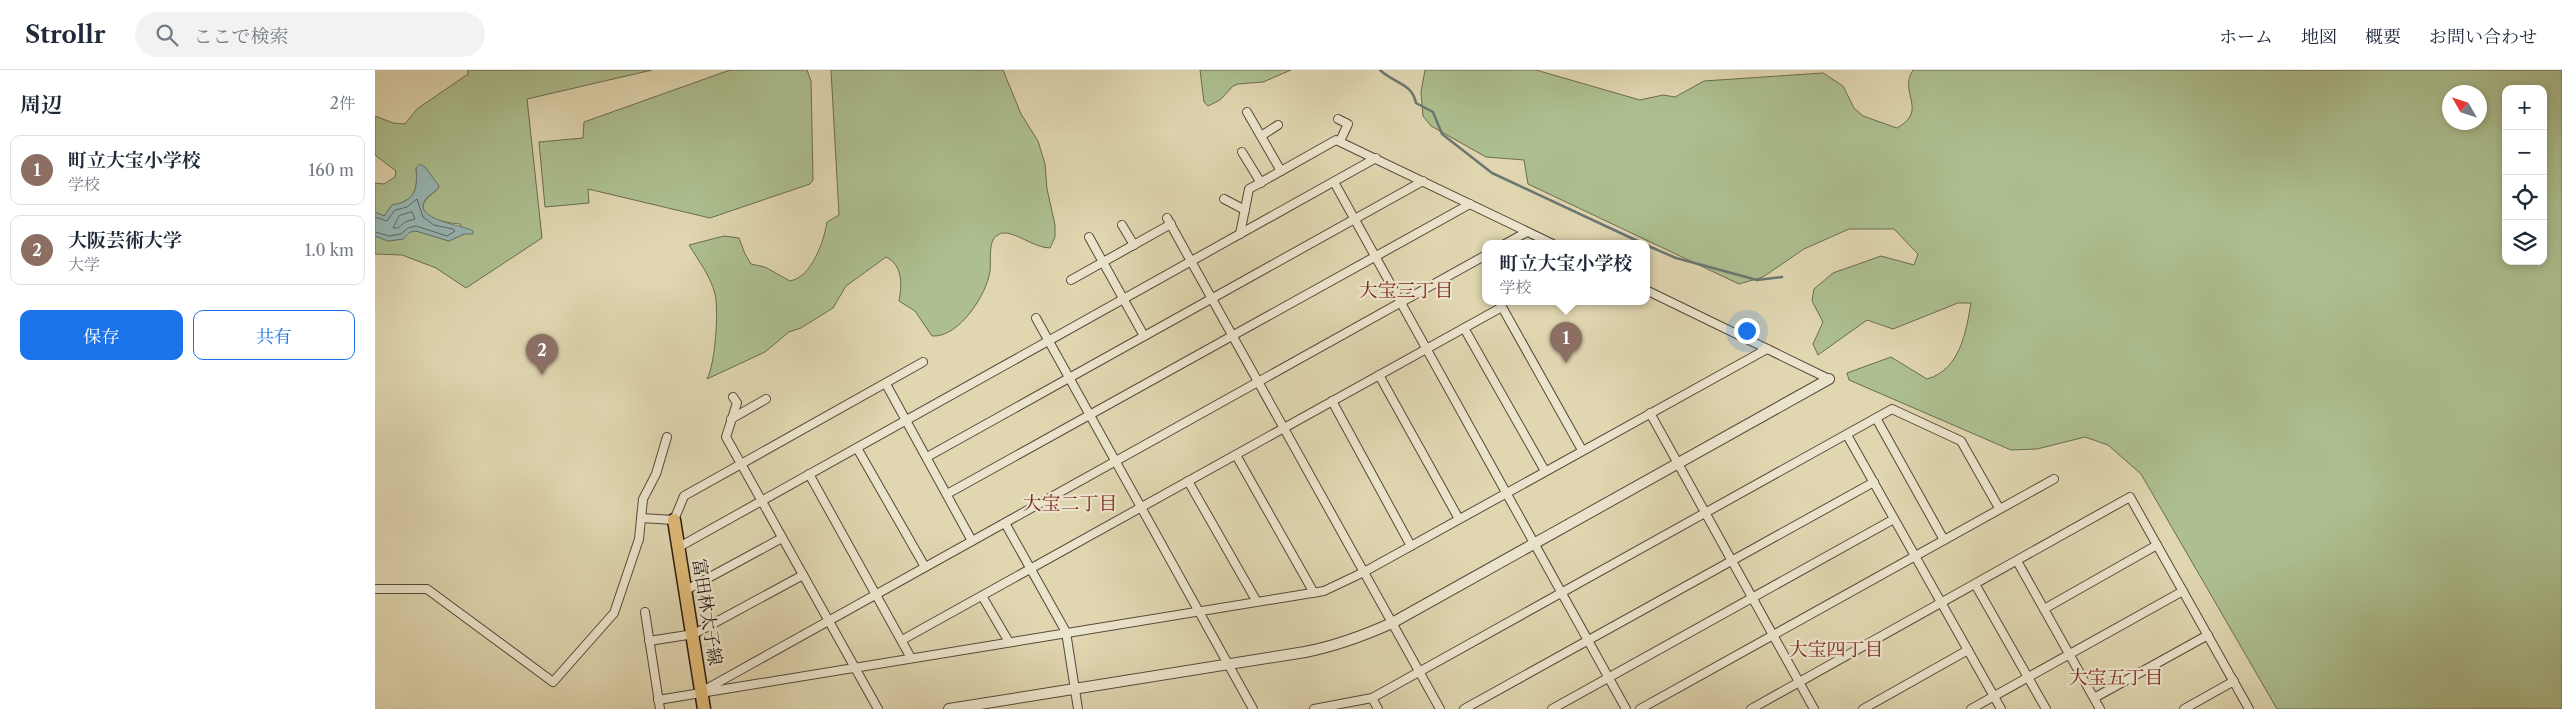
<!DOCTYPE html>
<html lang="ja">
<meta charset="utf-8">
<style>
:root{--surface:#fff;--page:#f2f2f3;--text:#1f2937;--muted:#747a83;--line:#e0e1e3;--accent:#1a73e8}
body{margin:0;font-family:"Libre Caslon Text","Noto Serif JP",serif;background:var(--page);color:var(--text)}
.controls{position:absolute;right:15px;top:15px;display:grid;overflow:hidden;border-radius:10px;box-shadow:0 2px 8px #0003}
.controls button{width:45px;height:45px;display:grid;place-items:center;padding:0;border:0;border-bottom:1px solid var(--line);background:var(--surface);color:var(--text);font:25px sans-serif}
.compass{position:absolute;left:2067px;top:15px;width:45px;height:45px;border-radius:50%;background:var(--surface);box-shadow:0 2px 8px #0003;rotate:309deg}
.you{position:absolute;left:1371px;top:260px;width:18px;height:18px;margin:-12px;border:4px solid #fff;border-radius:50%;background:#1a73e8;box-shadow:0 0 0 8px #1a73e833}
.badge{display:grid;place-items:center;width:32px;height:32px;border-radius:50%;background:var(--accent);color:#fff;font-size:16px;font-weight:700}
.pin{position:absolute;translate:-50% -41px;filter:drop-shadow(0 1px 2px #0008)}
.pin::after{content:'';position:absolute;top:26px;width:18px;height:15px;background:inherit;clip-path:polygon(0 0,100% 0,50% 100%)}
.popup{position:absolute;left:1107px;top:170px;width:168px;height:65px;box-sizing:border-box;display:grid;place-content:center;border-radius:10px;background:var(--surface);filter:drop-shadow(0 1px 4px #0005);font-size:16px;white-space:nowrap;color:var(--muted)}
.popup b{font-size:19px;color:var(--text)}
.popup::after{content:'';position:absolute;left:50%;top:100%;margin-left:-10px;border:10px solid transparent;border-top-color:var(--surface)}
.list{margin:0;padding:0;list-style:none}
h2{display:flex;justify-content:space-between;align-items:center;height:65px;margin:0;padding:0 20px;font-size:21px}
h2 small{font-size:16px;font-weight:400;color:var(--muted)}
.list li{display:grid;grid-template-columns:32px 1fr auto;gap:15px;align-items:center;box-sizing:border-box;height:70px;margin:0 10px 10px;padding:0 10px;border:1px solid var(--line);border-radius:10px}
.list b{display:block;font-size:19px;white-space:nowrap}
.list p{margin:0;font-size:16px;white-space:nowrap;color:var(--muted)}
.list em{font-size:16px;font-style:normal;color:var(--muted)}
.actions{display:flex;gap:10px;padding:15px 20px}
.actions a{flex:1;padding:11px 0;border:1px solid var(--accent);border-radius:10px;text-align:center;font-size:18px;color:var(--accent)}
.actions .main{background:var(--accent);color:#fff}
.icon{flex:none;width:28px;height:28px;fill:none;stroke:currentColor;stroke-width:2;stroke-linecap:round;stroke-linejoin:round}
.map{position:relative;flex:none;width:2187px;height:639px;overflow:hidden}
header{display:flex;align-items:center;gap:30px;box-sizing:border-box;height:70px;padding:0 25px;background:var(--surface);border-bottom:1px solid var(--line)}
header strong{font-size:24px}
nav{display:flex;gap:28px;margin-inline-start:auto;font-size:18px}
.search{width:350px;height:45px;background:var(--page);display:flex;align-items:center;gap:12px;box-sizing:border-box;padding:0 18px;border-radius:28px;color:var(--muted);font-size:19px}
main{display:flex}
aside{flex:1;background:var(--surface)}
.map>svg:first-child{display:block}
</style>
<header>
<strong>Strollr</strong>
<div class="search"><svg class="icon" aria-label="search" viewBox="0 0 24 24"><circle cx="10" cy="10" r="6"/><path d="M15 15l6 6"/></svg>ここで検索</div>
<nav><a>ホーム</a><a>地図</a><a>概要</a><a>お問い合わせ</a></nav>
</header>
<main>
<aside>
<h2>周辺<small>2件</small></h2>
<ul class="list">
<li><span class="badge" style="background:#8d6e63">1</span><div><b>町立大宝小学校</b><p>学校</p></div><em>160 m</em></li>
<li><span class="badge" style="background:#8d6e63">2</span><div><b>大阪芸術大学</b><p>大学</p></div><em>1.0 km</em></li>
</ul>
<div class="actions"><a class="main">保存</a><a>共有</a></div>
</aside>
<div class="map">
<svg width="2187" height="639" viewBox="0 0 2187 639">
<rect width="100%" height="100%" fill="#e0d6b0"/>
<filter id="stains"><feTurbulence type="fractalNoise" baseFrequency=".004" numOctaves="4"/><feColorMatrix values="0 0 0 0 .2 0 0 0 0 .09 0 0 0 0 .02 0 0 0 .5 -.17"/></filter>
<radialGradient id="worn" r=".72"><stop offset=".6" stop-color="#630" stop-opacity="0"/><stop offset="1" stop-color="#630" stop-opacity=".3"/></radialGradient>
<g fill="#adbf8f" stroke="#6b6c50" fill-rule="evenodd">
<path d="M 93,0 L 277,0 L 152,29 L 167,168 L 91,218 L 61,198 L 27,185 L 0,184 L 0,166 L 13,171 L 28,169 L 35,162 L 41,161 L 74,171 L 89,164 L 85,154 C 75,153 39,149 50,131 C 53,125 61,123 64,117 L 50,97 L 41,98 C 43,120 40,131 17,135 L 9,146 L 0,142 L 0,113 L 9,114 L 20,107 L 21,101 L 0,85 L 0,46 L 18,53 L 30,54 L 42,39 L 93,4 Z"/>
<path d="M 355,0 L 432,0 L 436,11 L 438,110 L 435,114 L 335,148 L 213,119 L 214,133 L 170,137 L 164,72 L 208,68 L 209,52 Z"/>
<path d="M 456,0 L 628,0 L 646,44 L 663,71 L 670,94 L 672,119 L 680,155 L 680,167 L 675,178 C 659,178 640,161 627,163 C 624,164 619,167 618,170 C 614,178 616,192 615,201 C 612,224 584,268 557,266 L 540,241 L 524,231 C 527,215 528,195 511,187 L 471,216 L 458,238 L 426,258 L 414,262 L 390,282 L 332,309 C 340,295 344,241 340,224 C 336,207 323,190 314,175 L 349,166 L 364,168 L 370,184 L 376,194 L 390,197 L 415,211 C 437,207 449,171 452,152 L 464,145 Z"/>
<path d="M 825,0 L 916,0 L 888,12 L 863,14 L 858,16 L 845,30 L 833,36 L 829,32 Z"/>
<path d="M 1050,0 L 1161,0 L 1265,30 L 1288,25 L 1300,27 L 1329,11 L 1448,3 L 1468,16 L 1479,38 L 1488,46 L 1522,58 C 1554,40 1523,23 1538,0 L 2187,0 L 2187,639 L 1902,639 L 1766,404 L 1733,375 L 1710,367 L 1662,379 L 1636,380 L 1474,310 L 1472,303 L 1516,287 L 1552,309 C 1585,300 1591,262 1596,233 L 1583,233 L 1518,259 L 1492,250 L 1443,285 L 1438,274 L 1448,252 L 1437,231 L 1439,219 L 1458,203 L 1506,186 L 1539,195 L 1543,184 L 1519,159 L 1474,159 L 1429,179 L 1388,207 L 1364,214 L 1153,114 L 1149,90 L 1111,87 L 1056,56 L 1048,46 L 1046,22 ZM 2131,19 L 2168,19 L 2168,191 L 2131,191 ZM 2074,22 L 2104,22 L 2104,52 L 2074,52 Z"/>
</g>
<path fill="#97b7b5" stroke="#6b7774" d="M 45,94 L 50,97 L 64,116 C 61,123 53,125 50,130 C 37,150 89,155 98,161 L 98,164 L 89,164 L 74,171 L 41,161 L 35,162 L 28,169 L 13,171 L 0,166 L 0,142 L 9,146 L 17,135 C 40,131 43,120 41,98 Z"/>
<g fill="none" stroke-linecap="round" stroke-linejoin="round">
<g stroke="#606864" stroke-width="1">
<path d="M 37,142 L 40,149 L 30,152 L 23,158 L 18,158 L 24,146 Z"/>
<path d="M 0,147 L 12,151 L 20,140 L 32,137 L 42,129 L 48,147 L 59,155 L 78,159 L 80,161 L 72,166 L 41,156 L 33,158 L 26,164 L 14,166 L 0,162"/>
</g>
<g stroke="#6b7774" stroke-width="2.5">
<path d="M 1005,0 C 1020,14 1037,13 1041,33 L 1058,42 L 1067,64 L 1117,103 L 1269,174"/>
<path d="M 1271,175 L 1301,188 L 1382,210 L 1407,207"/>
</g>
<g stroke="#57483a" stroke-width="10">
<g id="minor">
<path d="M 872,42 L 906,101"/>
<path d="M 963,49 L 973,54 L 965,71"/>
<path d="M 886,66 L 903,55"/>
<path d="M 867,82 L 886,113"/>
<path d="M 959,112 L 1251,639"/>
<path d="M 849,129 L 870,140"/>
<path d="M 792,148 L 1065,639"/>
<path d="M 747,155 L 759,175"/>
<path d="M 865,164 L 874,119 L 961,70 L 1178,174"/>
<path d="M 714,167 L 769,266"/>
<path d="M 1130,174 L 1152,162"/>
<path d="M 696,210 L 796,154"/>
<path d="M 1271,220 L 1454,309"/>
<path d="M 661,248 L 878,639"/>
<path d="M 1089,258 L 1170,401"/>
<path d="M 1004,305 L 1084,449"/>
<path d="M 511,314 L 597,471"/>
<path d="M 358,327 L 362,333 L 351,367 L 503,639"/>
<path d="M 957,331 L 1036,476"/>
<path d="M 1275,343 L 1439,639"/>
<path d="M 1501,348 L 1569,470"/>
<path d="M 356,349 L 391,329"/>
<path d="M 1472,365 L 1626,639"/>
<path d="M 482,378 L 550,497"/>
<path d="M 861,385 L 939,523"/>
<path d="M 552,387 L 1048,111"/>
<path d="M 434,404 L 536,588"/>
<path d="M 813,411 L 882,532"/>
<path d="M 572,424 L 1095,134"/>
<path d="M 266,448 L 299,450 L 309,426 L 548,292"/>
<path d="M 630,453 L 691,562 L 703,639"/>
<path d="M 304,477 L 1001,88"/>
<path d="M 1642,491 L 1725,639"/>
<path d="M 1600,514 L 1671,639"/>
<path d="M 0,519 L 52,519 L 178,612 L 239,543 L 264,469 L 268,429 L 281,404 L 292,367"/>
<path d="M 311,520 L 407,468"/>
<path d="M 607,526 L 634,572"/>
<path d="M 1669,539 L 1782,475"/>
<path d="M 270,542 L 285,639"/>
<path d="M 527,570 L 1127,237 L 1207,380"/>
<path d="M 274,571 L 319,564 L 428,505"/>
<path d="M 333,618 L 1111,185"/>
<path d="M 997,628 L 1003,639"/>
<path d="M 1719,628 L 1833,565"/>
<path d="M 283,630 L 949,521 L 989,502 L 1392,279"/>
<path d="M 939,639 L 997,628 L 1517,339 L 1586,371 L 1624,438"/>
<path d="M 1089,639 L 1499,412"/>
<path d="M 1177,639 L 1519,449"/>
<path d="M 1265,639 L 1679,409"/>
<path d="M 1376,639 L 1755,427 L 1874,639"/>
<path d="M 1488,639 L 1593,580"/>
<path d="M 1596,639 L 1808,521"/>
<path d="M 1809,639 L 1859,611"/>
</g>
</g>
<g stroke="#57483a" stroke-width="12">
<path id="tertiary" d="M 574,639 L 930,582 C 961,576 988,566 1017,553 L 1454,309"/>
</g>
<g stroke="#291812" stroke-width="15">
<path id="primary" d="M 299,450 L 329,639"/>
</g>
<use href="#minor" stroke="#ebe4cc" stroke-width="8"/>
<use href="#tertiary" stroke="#ebe4cc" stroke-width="10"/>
<use href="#primary" stroke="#e0bb78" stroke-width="12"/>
</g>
<g text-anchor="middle" stroke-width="4.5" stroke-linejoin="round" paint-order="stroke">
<g font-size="18" fill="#291812" stroke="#ebe4cc">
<text transform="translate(332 542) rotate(81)" y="6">富田林太子線</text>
</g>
<g font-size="19" fill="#7a1f14" stroke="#ebe4cc">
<text x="1031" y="227">大宝三丁目</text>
<text x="695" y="440">大宝二丁目</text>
<text x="1461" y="586">大宝四丁目</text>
<text x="1741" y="614">大宝五丁目</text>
</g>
</g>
<rect width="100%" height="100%" filter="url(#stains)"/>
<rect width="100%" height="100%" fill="url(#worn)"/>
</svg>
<div class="controls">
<button>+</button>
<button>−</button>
<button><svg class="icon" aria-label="locate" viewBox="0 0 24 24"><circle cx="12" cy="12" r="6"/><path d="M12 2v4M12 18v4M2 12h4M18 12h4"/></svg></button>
<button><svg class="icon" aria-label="layers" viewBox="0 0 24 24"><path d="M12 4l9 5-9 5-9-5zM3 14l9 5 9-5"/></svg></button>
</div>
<svg class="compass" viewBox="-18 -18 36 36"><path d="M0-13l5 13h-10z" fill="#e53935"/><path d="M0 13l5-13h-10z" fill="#747a83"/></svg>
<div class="you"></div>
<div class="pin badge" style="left:1191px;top:293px;background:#8d6e63">1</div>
<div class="popup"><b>町立大宝小学校</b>学校</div>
<div class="pin badge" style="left:167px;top:305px;background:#8d6e63">2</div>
</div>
</main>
